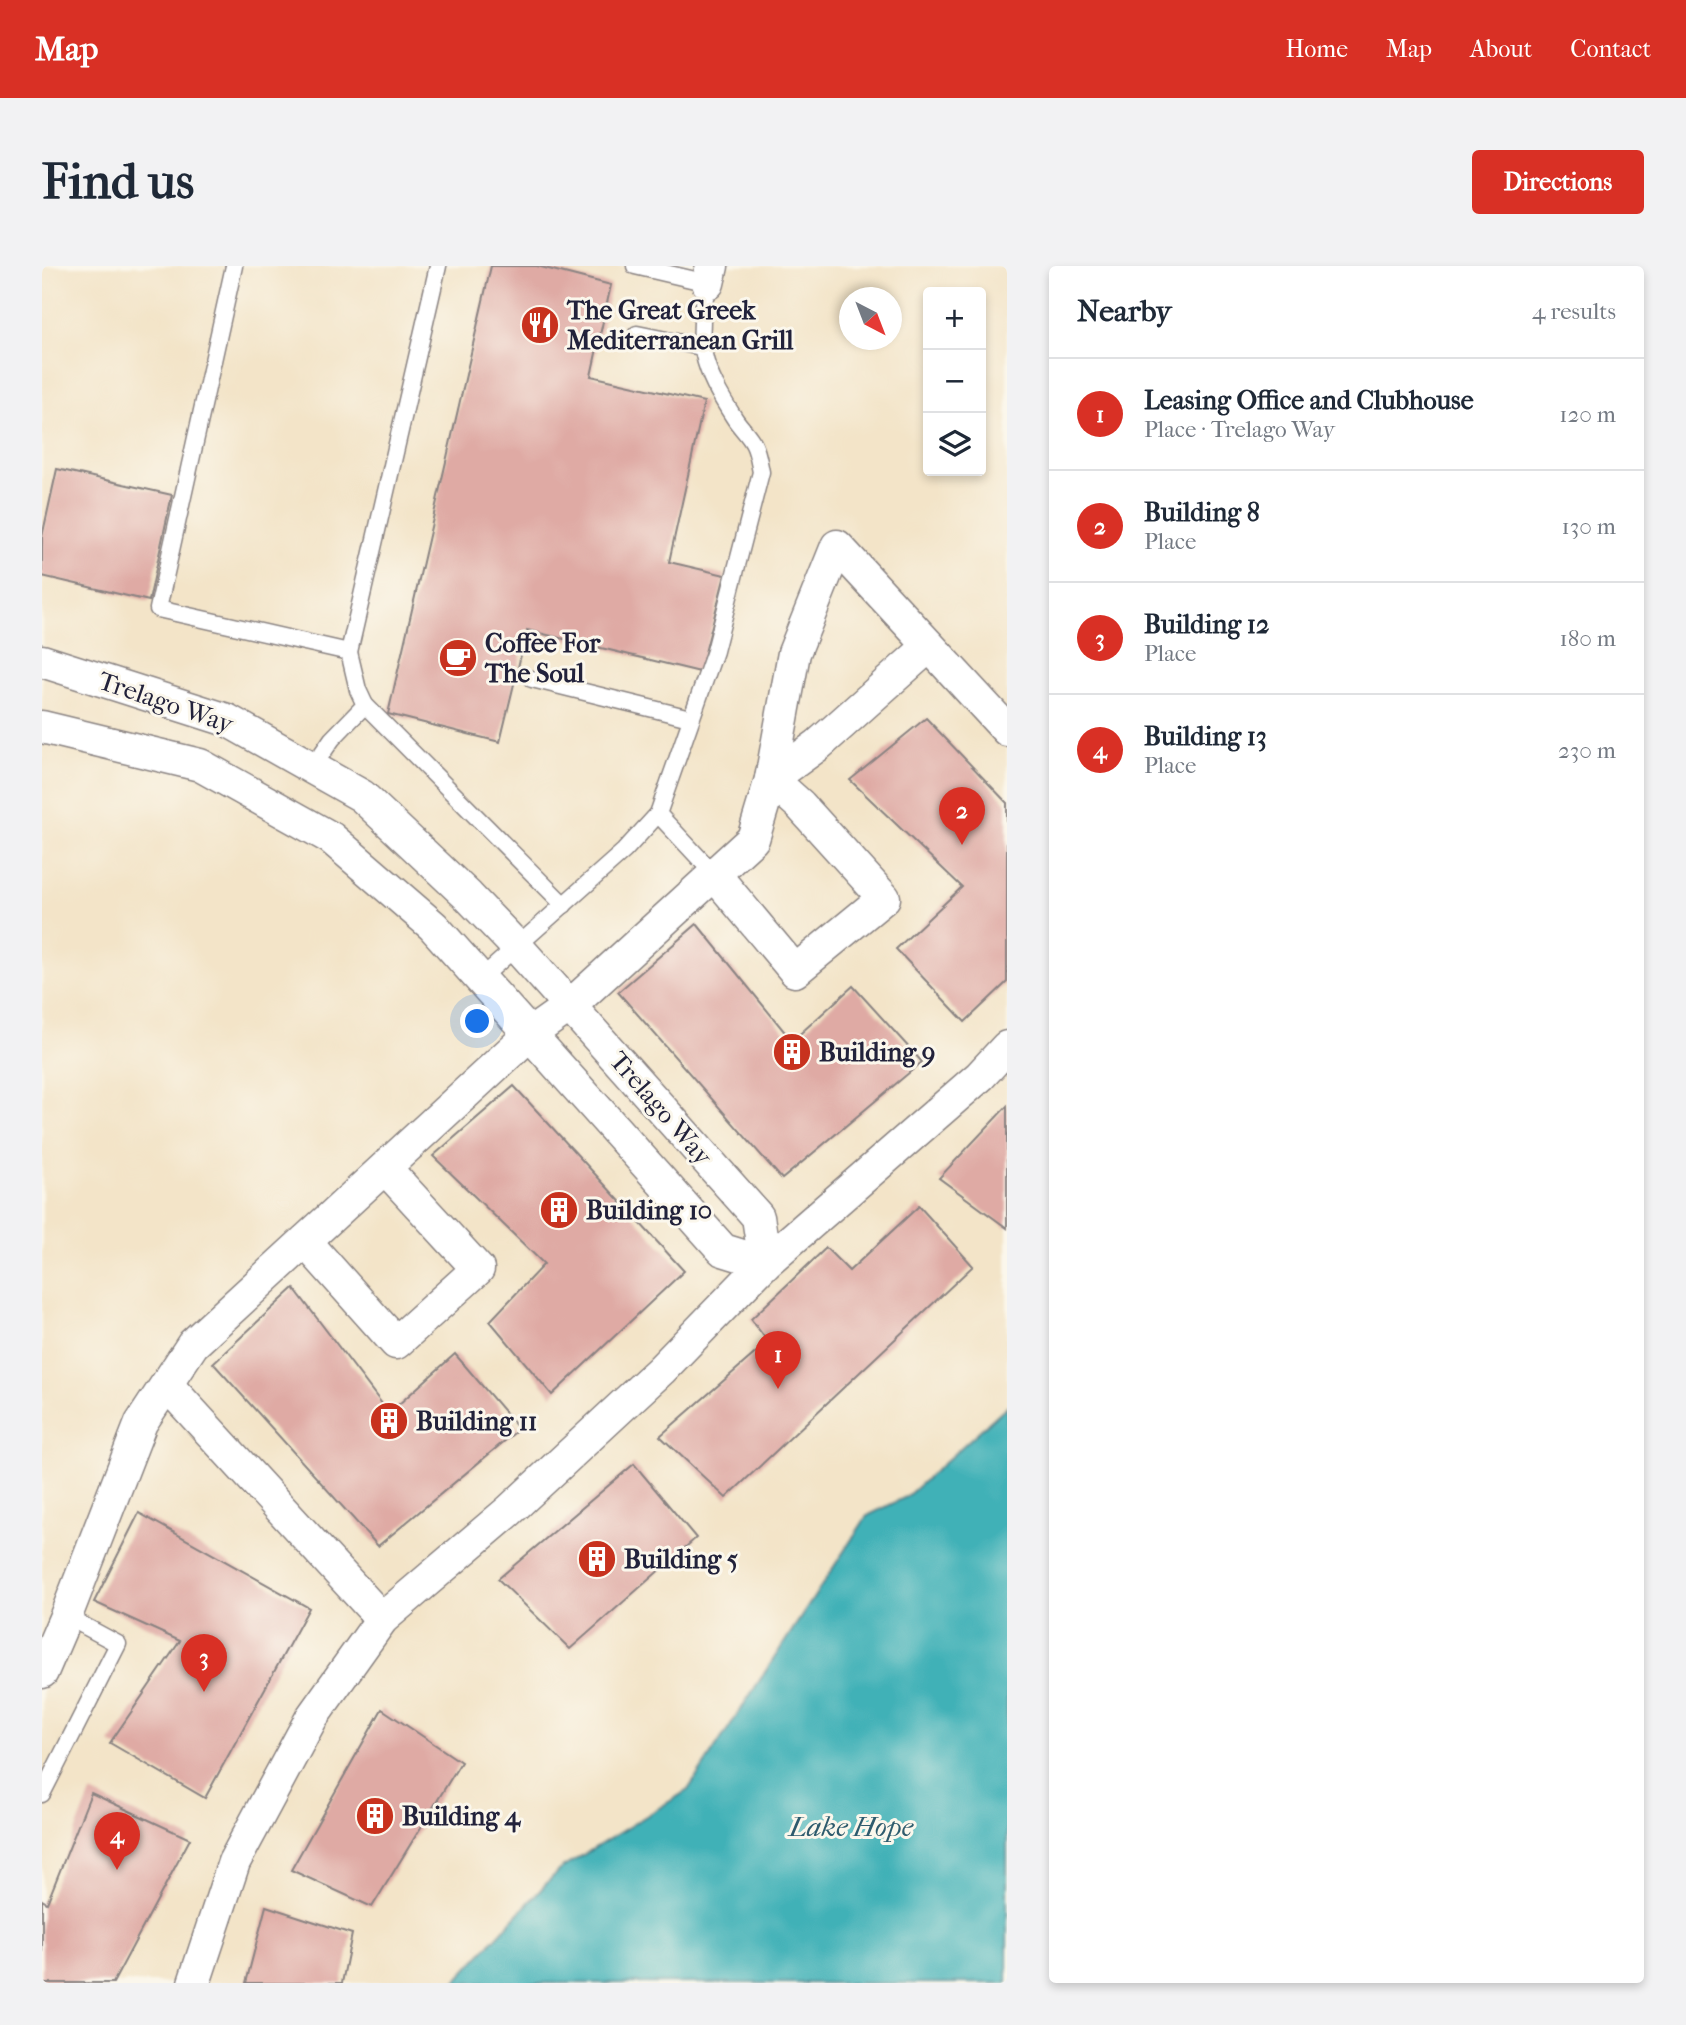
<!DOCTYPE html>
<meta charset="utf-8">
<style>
:root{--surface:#fff;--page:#f2f2f3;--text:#1f2937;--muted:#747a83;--line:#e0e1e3;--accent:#d93025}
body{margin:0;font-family:"IM FELL French Canon",serif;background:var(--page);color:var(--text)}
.controls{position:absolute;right:21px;top:21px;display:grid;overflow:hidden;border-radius:7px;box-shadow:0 4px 10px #0003}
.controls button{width:63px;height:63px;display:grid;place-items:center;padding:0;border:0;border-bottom:2px solid var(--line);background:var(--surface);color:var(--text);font:35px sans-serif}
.compass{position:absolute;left:797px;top:21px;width:63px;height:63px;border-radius:50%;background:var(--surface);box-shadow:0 4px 10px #0003;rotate:138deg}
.you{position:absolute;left:436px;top:756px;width:24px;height:24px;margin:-18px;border:5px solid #fff;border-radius:50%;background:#1a73e8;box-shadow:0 0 0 10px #1a73e833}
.badge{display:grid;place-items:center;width:46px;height:46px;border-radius:50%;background:var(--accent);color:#fff;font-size:23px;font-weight:700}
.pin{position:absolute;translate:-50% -58px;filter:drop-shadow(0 2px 4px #0008)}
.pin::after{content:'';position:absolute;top:37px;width:24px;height:21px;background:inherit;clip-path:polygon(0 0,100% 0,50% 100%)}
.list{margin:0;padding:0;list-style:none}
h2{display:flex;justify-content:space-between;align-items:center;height:91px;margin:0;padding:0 28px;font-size:30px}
h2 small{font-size:23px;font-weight:400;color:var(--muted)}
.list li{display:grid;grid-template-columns:46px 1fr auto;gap:21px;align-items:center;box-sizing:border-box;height:112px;padding:0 28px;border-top:2px solid var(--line)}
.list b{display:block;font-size:26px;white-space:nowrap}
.list p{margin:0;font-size:23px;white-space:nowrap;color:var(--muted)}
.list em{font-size:23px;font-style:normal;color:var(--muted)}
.icon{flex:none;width:38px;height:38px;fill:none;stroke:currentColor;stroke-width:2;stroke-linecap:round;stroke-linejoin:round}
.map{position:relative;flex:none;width:965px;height:1717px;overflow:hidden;border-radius:7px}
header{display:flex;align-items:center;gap:42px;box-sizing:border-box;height:98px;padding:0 35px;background:var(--accent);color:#fff}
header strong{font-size:33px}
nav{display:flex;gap:38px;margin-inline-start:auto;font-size:24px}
.intro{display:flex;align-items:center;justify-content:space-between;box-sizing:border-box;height:168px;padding:0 42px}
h1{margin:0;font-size:49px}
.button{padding:18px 32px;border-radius:7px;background:var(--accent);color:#fff;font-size:24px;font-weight:700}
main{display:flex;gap:42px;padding:0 42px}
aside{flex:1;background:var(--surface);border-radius:7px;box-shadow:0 4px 10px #0003}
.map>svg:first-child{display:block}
</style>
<header>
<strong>Map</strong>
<nav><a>Home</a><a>Map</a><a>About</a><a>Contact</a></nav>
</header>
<div class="intro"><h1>Find us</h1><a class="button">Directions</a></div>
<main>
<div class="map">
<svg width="965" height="1717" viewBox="0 0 965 1717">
<rect width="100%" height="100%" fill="#fbf7ec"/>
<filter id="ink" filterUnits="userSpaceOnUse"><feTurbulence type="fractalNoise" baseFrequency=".0143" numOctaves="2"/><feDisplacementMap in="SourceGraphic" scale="14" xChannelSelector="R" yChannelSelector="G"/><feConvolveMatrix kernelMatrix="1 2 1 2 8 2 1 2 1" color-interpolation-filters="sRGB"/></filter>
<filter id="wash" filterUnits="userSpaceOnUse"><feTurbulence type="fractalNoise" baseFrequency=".00686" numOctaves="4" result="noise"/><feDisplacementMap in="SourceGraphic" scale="28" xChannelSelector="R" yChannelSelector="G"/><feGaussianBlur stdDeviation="1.57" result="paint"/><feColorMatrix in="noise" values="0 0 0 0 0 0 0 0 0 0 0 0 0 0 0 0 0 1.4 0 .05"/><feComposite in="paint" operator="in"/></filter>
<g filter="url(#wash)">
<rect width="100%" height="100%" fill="#f3e4c8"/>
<path fill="#40b1b7" stroke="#316a79" stroke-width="2" d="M 965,1140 L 965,1717 L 412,1717 L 517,1604 L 646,1524 L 825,1250 L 864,1231 Z"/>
<g id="blocks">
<g fill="#dfaaa4">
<path d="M 449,0 L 495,0 L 569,19 L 549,110 L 662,136 L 627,296 L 683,309 L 658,406 L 485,364 L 458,476 L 346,448 Z"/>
<path d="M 15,203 L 130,229 L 107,335 L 0,310 L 0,271 Z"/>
<path d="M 884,452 L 965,537 L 965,716 L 923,756 L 854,683 L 920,621 L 808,514 Z"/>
<path d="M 655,658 L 750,775 L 811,720 L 880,796 L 740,913 L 576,726 Z"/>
<path d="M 472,820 L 642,1005 L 510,1129 L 448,1055 L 502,998 L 391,890 Z"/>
<path d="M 965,840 L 965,962 L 897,912 Z"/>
<path d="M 877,940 L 931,1000 L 684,1232 L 618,1170 L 726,1076 L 709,1053 L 784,982 L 807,1005 Z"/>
<path d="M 252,1022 L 347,1147 L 413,1088 L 477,1163 L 336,1280 L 171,1097 Z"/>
<path d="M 592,1198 L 654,1272 L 528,1383 L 456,1313 Z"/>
<path d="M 97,1247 L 267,1342 L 163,1532 L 68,1477 L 138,1375 L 52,1336 Z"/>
<path d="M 340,1443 L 419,1496 L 330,1641 L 249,1604 Z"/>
<path d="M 49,1527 L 148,1573 L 71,1717 L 0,1717 L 0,1634 L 5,1637 Z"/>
<path d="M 224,1640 L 310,1668 L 300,1717 L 204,1717 Z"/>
</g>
</g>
</g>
<g filter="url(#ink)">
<use href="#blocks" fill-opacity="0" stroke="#8a8382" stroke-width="2"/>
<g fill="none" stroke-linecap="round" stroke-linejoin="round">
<g stroke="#8a8382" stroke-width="19">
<g id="service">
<path d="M 192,0 L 116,343 L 307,386 L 316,424 L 323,439 L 290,473 L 270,502"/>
<path d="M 593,0 L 666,17 C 652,77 660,102 693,153 C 699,162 708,170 712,179 C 716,187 717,197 719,206 L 673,385 L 616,548"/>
<path d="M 595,68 L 659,81"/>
<path d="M 307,386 L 396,0"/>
<path d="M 490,413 L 648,452"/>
<path d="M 323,439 L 522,639"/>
<path d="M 438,713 L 582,585 L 616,548 L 672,608"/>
<path d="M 0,1528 L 76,1378 L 24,1350"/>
</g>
</g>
<g stroke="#8a8382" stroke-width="35">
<g id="minor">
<path d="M 666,17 L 670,0"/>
<path d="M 0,395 L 185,454 L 320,530 L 426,630 L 475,681 L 716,951 L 723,997 L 681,984 L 391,660 L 289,572 L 158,499 L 0,461"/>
<path d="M 672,608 L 753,705 L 842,632 L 758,539 L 729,513 L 776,479 L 887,380"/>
<path d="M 263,975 L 354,1077 L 436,1003 L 343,902"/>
<path d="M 125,1119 L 340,1353"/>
<path d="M 0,1406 L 24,1350 L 99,1157 L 151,1078 L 488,768 L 529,739 L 711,573 L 729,513 L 752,387 L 795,280 L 965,464"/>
<path d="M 152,1717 L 192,1596 L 270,1451 L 340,1353 L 467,1245 L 619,1104 L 723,997 L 938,810 L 965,781"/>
</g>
</g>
<use href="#service" stroke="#fff" stroke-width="16"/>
<use href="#minor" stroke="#fff" stroke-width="32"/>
</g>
</g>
<defs>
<g id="restaurant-disc" transform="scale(2.0125)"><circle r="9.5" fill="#c8321e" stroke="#fbf7ec"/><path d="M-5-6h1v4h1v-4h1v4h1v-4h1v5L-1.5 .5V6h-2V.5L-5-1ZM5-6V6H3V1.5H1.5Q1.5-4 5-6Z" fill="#fff"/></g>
<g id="cafe-disc" transform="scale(2.0125)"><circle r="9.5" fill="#c8321e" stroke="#fbf7ec"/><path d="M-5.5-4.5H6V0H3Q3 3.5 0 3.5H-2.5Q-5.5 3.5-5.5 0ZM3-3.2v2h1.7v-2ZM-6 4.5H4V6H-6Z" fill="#fff"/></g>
<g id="building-disc" transform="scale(2.0125)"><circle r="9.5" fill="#c8321e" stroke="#fbf7ec"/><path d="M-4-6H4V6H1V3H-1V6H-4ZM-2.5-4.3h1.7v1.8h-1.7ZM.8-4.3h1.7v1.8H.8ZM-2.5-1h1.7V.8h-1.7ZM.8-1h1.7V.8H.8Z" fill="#fff"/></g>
</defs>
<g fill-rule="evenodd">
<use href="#restaurant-disc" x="498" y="59"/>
<use href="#cafe-disc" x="416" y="392"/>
<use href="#building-disc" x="750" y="786"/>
<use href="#building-disc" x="517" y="944"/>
<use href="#building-disc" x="347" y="1155"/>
<use href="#building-disc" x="555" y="1293"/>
<use href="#building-disc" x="333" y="1550"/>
</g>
<g text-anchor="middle" stroke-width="6" stroke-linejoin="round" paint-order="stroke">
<g font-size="26" font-weight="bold" fill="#22223b" stroke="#fbf7ec" text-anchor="start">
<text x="525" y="53">The Great Greek<tspan x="525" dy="30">Mediterranean Grill</tspan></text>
<text x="443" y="386">Coffee For<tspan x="443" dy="30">The Soul</tspan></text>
<text x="777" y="795">Building 9</text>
<text x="544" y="953">Building 10</text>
<text x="374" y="1164">Building 11</text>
<text x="582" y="1302">Building 5</text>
<text x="360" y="1559">Building 4</text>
</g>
<g font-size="26" fill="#22223b" stroke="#fbf7ec">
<text transform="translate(124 436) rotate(19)" y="9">Trelago Way</text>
<text transform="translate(619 842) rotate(49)" y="9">Trelago Way</text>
</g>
<g font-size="28" font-style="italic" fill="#2e5b6d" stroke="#fbf7ec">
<text x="809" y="1570">Lake Hope</text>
</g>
</g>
</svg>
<div class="controls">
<button>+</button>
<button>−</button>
<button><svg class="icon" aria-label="layers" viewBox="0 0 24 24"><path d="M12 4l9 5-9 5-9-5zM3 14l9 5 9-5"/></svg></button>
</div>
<svg class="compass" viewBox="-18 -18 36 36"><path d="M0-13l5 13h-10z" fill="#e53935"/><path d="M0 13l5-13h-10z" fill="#747a83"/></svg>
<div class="you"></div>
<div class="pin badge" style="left:736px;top:1123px">1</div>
<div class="pin badge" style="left:920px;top:579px">2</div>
<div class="pin badge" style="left:162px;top:1426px">3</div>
<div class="pin badge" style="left:75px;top:1604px">4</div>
</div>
<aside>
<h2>Nearby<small>4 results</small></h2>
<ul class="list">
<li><span class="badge">1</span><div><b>Leasing Office and Clubhouse</b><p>Place · Trelago Way</p></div><em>120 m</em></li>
<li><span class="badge">2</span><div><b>Building 8</b><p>Place</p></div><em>130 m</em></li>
<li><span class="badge">3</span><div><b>Building 12</b><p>Place</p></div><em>180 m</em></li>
<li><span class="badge">4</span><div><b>Building 13</b><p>Place</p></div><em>230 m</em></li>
</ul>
</aside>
</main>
